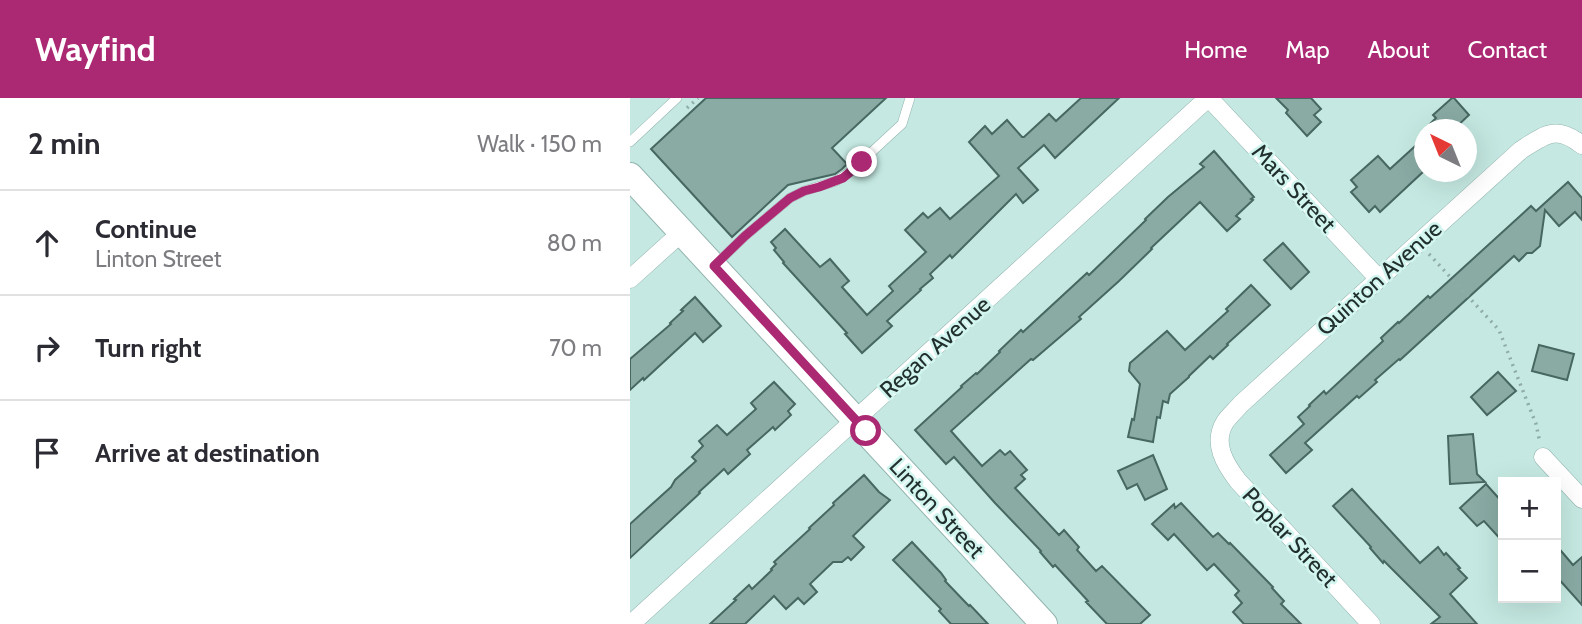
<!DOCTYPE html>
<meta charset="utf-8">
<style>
:root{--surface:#fff;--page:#f7f7f7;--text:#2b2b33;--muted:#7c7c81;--line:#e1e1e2;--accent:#ab2873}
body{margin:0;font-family:Cabin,sans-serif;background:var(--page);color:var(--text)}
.controls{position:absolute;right:21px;bottom:21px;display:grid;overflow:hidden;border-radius:0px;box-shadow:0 7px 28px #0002}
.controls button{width:63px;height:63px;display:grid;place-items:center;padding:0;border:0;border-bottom:2px solid var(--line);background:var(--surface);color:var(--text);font:35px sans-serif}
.compass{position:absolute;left:784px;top:21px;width:63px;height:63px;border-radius:50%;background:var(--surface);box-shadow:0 7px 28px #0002;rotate:317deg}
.stop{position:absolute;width:21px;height:21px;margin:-16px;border:5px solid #ab2873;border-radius:50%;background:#fff}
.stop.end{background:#ab2873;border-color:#fff;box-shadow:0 2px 7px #0008}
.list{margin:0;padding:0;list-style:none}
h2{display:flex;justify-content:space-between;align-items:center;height:91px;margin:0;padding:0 28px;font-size:30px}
h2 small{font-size:23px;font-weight:400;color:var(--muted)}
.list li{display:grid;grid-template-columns:46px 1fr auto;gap:21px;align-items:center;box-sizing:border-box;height:105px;padding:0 28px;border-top:2px solid var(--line)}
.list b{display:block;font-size:26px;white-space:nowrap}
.list p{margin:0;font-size:23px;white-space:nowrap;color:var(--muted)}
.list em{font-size:23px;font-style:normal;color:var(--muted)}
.icon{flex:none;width:38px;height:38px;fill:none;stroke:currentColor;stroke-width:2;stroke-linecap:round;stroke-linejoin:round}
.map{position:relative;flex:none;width:952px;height:526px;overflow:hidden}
header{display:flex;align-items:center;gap:42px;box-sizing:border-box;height:98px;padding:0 35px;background:var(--accent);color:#fff}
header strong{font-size:33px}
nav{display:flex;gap:38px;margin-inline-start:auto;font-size:24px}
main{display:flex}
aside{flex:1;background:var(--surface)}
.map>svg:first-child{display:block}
</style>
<header>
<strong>Wayfind</strong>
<nav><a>Home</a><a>Map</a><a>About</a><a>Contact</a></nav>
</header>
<main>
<aside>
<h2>2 min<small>Walk · 150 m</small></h2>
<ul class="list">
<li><svg class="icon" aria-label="ahead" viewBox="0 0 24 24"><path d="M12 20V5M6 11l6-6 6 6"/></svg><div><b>Continue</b><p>Linton Street</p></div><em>80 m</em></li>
<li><svg class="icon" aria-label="right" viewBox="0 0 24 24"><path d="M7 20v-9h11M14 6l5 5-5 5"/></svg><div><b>Turn right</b></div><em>70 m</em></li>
<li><svg class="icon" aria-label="arrive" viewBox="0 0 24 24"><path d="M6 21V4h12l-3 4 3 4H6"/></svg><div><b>Arrive at destination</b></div></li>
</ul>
</aside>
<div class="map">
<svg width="952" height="526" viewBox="0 0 952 526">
<rect width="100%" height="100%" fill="#c5e9e2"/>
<g fill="#89aba4" stroke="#476761" stroke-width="2">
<path d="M 76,0 L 256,0 L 202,50 L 217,66 L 212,71 L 205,76 L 158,87 L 102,139 L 21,51 Z"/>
<path d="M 451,0 L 489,0 L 425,60 L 414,47 L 388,70 L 408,92 L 393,105 L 386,96 L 322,160 L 320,157 L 300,176 L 303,180 L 290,191 L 291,192 L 257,223 L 262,228 L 232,255 L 215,236 L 217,235 L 153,165 L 154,164 L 144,152 L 146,150 L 141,144 L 155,131 L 190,169 L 200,161 L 219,183 L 212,189 L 237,217 L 263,193 L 259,188 L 296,154 L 275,132 L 293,115 L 298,120 L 310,110 L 320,121 L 369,78 L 339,44 L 355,28 L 362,36 L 377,22 L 392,39 L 394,39 L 419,16 L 426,23 Z"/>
<path d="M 646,0 L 681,0 L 691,11 L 684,17 L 691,24 L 677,38 L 656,15 L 658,12 Z"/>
<path d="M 822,0 L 824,0 L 839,17 L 823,32 L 794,32 L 806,20 L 803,17 Z"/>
<path d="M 794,40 L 794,73 L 750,114 L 745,108 L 739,114 L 721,94 L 727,89 L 721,82 L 748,58 L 760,71 Z"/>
<path d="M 584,53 L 624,99 L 621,101 L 623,102 L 606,118 L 610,121 L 597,133 L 570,104 L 521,150 L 522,151 L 489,183 L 449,219 L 451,221 L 403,262 L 401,261 L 321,333 L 352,368 L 370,352 L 375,357 L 380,353 L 397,372 L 391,377 L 395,381 L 385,390 L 429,437 L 434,432 L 449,449 L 447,452 L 466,473 L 472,468 L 520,517 L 510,526 L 477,526 L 456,504 L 458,503 L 425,467 L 423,469 L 410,454 L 411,453 L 365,405 L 324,359 L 316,366 L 285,332 L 332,289 L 331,288 L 346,275 L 347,276 L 370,254 L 369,253 L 391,232 L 393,234 L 457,175 L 459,177 L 516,122 L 515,121 L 538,99 L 574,69 L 570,66 Z"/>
<path d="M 938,84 L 952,100 L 952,122 L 945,114 L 929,128 L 915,112 L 910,148 L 902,155 L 897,155 L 889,163 L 884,158 L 770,262 L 769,261 L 745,282 L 747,284 L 729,300 L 727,298 L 675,345 L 682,352 L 656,375 L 640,357 L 674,326 L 668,319 L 680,308 L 679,307 L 694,293 L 696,296 L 753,243 L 751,240 L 768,224 L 769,225 L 798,198 L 800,200 L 901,108 L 906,113 Z"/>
<path d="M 653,145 L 679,174 L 661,191 L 634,162 Z"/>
<path d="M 621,187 L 640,207 L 597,246 L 598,247 L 583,261 L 580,258 L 559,278 L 559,279 L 540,296 L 538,305 L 533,303 L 530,320 L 527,319 L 523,344 L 498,339 L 502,321 L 504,322 L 510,286 L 499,273 L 500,265 L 537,233 L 555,252 L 598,213 L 596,211 Z"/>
<path d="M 65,199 L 91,228 L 73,244 L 65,235 L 14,282 L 13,280 L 0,292 L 0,261 L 41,226 L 40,225 L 53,213 L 51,212 Z"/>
<path d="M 909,247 L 944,256 L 937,282 L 902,273 Z"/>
<path d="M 868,274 L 886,293 L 857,317 L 841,299 Z"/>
<path d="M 144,284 L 165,306 L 158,313 L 161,317 L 145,332 L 143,329 L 117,352 L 120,356 L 98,376 L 94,371 L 69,394 L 70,395 L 0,460 L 0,426 L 41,389 L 45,382 L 66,363 L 62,359 L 73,348 L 69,343 L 87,327 L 97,337 L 126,311 L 121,305 Z"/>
<path d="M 843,336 L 847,376 L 855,384 L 820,386 L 818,338 Z"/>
<path d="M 523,357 L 537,391 L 515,402 L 507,386 L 497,391 L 488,373 Z"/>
<path d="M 234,377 L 249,394 L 260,402 L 223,438 L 234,449 L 221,462 L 218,459 L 212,464 L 203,464 L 180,486 L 187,494 L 174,506 L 168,500 L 156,511 L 144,498 L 115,526 L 80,526 L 106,502 L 104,501 L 119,487 L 122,491 L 142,472 L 141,471 L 146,466 L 144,464 L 180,431 L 179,430 L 204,407 L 203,405 Z"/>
<path d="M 856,386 L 873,405 L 873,444 L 854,423 L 847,428 L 830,410 Z"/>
<path d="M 722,391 L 790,465 L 808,449 L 814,457 L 816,455 L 830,470 L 828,471 L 837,480 L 820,496 L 847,526 L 801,526 L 810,519 L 754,463 L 753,465 L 740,450 L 741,449 L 703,408 Z"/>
<path d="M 551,405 L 583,439 L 588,435 L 599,446 L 600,445 L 643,489 L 642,490 L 654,503 L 651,506 L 671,526 L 614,526 L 603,514 L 612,505 L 605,497 L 609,493 L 584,466 L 577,472 L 544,436 L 538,442 L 522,426 L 544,406 L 545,410 Z"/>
<path d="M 282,444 L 311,475 L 316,482 L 315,483 L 339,508 L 340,507 L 358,526 L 321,526 L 309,513 L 311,511 L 263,462 Z"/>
<path d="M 926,447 L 943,467 L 952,459 L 952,507 L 926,478 Z"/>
</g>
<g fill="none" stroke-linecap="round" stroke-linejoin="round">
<g stroke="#92b4ae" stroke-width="10">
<g id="lane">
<path d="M 0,44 L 47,0"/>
<path d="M 85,167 L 115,138 L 160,100 L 174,93 L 206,83 L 220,74 L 272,26 L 280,0"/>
</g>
</g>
<g stroke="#92b4ae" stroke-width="19">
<g id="street">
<path d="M 579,0 L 749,181"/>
<path d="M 0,181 L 52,134"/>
<path d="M 913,359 L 952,401"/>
<path d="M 1,526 L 578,0"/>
<path d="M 741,526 L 608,383 C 595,366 582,345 595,324 C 599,318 606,312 611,306 L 891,52 C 916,36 926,27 952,47"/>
</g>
</g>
<g stroke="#92b4ae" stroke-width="28">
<path id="secondary" d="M 0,78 L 414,526"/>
</g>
<g stroke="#8faca7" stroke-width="3.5" stroke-dasharray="2 5" stroke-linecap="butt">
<path d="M 57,10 L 68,0"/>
<path d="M 799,156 L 869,232 L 906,326 L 910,345"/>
</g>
<use href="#lane" stroke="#fff" stroke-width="9"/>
<use href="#street" stroke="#fff" stroke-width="18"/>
<use href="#secondary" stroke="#fff" stroke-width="26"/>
</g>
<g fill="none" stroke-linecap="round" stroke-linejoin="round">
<path stroke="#ab2873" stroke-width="9" d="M 232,64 L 213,80 L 189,89 L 174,93 L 160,100 L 115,138 L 84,168 L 236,333"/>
</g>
<g text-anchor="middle" stroke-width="5" stroke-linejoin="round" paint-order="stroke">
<g font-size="23" fill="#212f2d" stroke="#d2f6ef">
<text transform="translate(664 90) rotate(47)" y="8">Mars Street</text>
<text transform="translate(749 180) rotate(-42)" y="8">Quinton Avenue</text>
<text transform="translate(305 249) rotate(-42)" y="8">Regan Avenue</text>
<text transform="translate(307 410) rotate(47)" y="8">Linton Street</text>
<text transform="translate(660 439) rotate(47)" y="8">Poplar Street</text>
</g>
</g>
</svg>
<div class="controls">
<button>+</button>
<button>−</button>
</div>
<svg class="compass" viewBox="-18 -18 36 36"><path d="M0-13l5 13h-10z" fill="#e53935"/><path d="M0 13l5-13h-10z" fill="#7c7c81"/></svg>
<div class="stop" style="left:236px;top:333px"></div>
<div class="stop end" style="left:232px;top:64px"></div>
</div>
</main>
